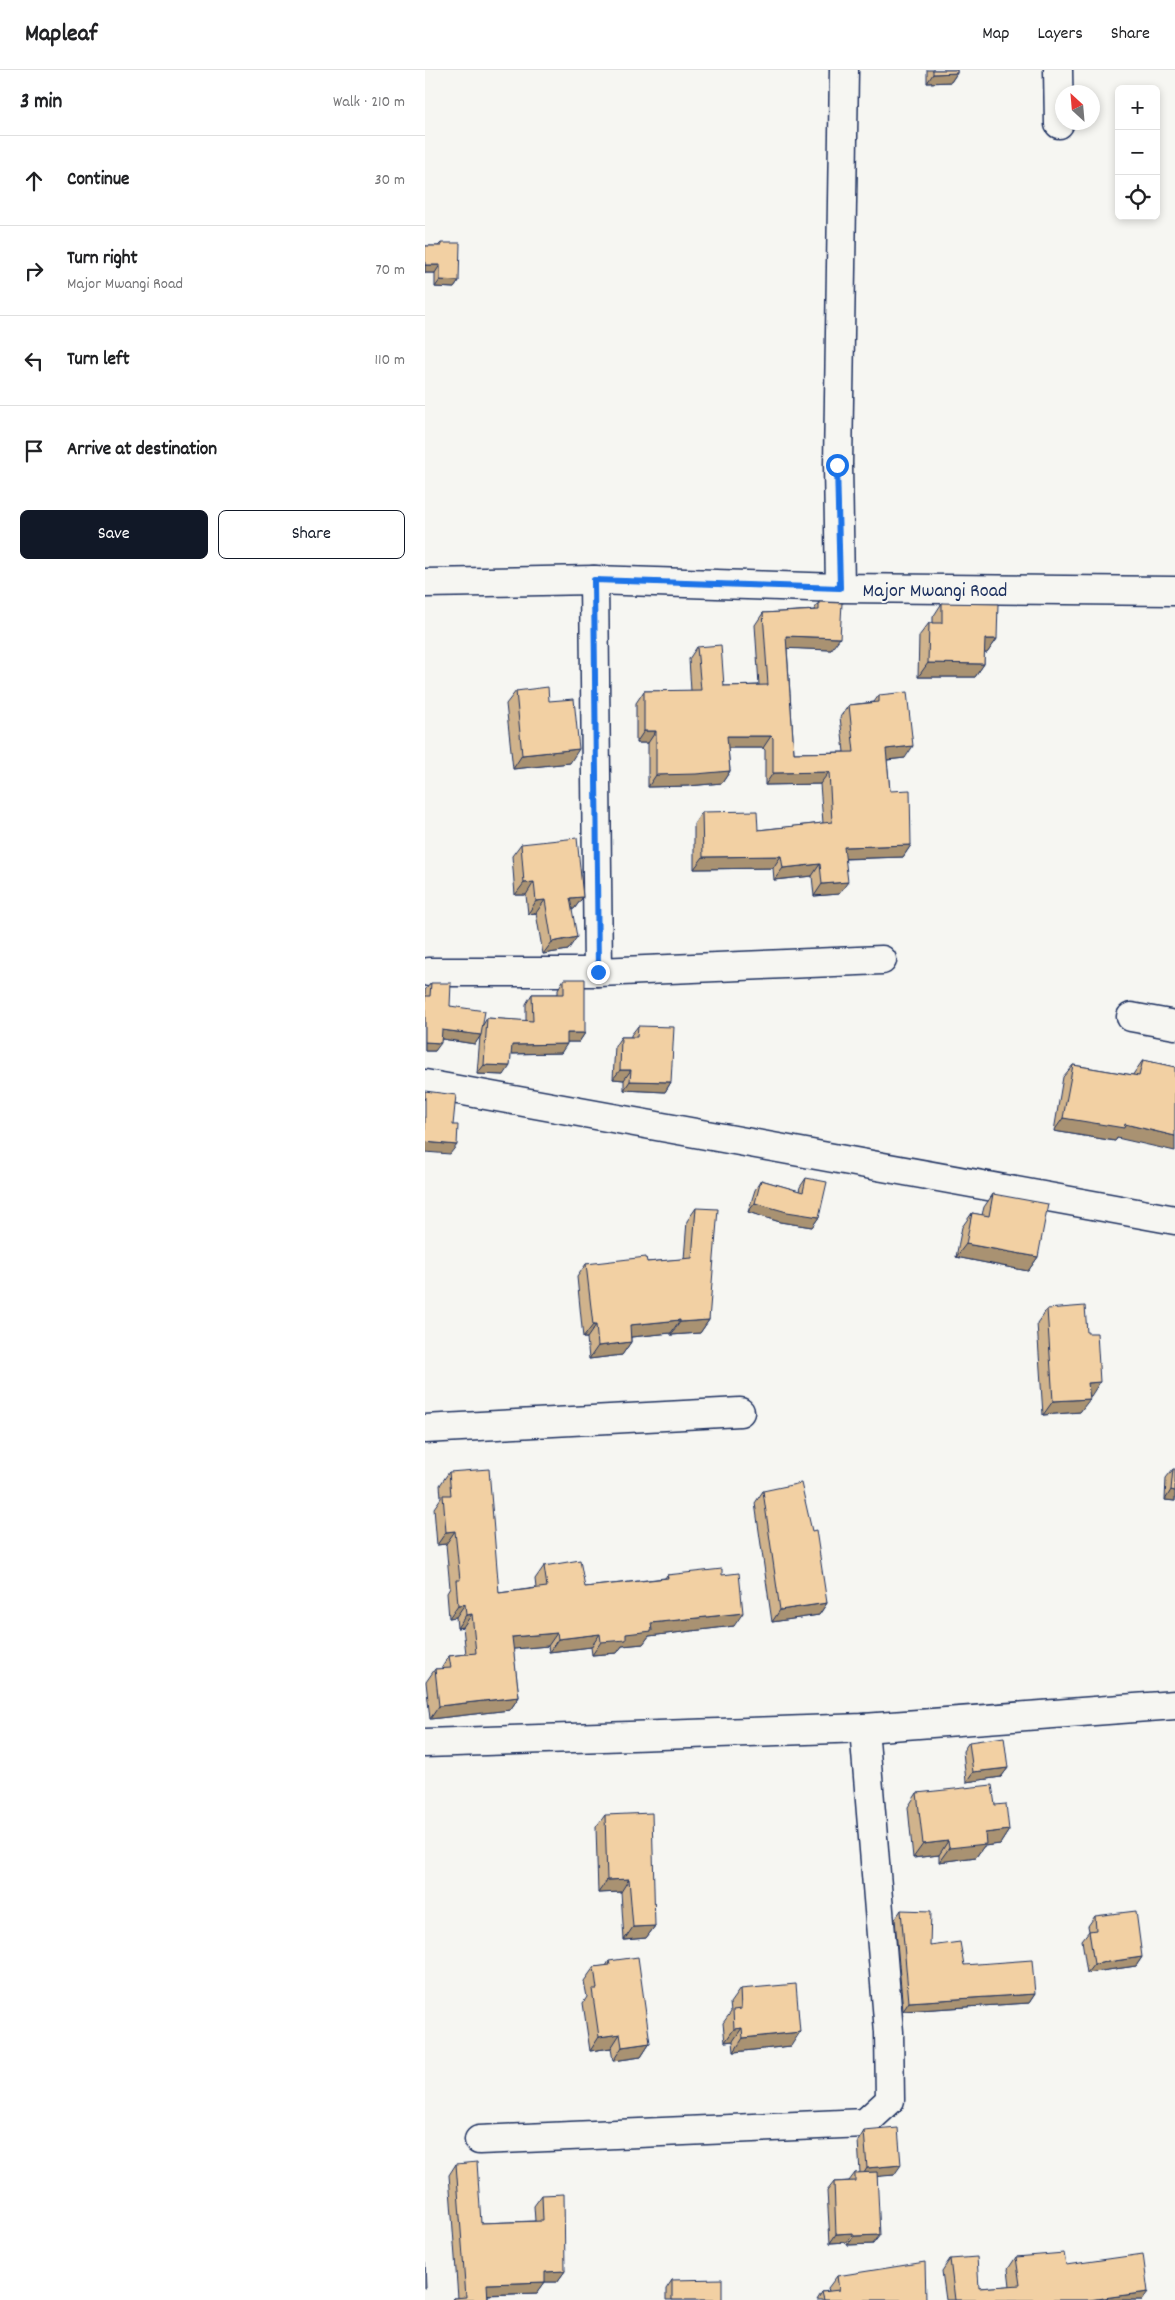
<!DOCTYPE html>
<meta charset="utf-8">
<style>
:root{--surface:#fff;--page:#f6f6f6;--text:#202124;--muted:#757577;--line:#e0e0e0;--accent:#111827}
body{margin:0;font-family:Dekko,sans-serif;background:var(--page);color:var(--text)}
.controls{position:absolute;right:15px;top:15px;display:grid;overflow:hidden;border-radius:8px;box-shadow:0 2px 8px #0003}
.controls button{width:45px;height:45px;display:grid;place-items:center;padding:0;border:0;border-bottom:1px solid var(--line);background:var(--surface);color:var(--text);font:25px sans-serif}
.compass{position:absolute;left:630px;top:15px;width:45px;height:45px;border-radius:50%;background:var(--surface);box-shadow:0 2px 8px #0003;rotate:334deg}
.stop{position:absolute;width:15px;height:15px;margin:-11px;border:4px solid #1a73e8;border-radius:50%;background:#fff}
.stop.end{background:#1a73e8;border-color:#fff;box-shadow:0 1px 5px #0008}
.list{margin:0;padding:0;list-style:none}
h2{display:flex;justify-content:space-between;align-items:center;height:65px;margin:0;padding:0 20px;font-size:21px}
h2 small{font-size:16px;font-weight:400;color:var(--muted)}
.list li{display:grid;grid-template-columns:32px 1fr auto;gap:15px;align-items:center;box-sizing:border-box;height:90px;padding:0 20px;border-top:1px solid var(--line)}
.list b{display:block;font-size:19px;white-space:nowrap}
.list p{margin:0;font-size:16px;white-space:nowrap;color:var(--muted)}
.list em{font-size:16px;font-style:normal;color:var(--muted)}
.actions{display:flex;gap:10px;padding:15px 20px}
.actions a{flex:1;padding:11px 0;border:1px solid var(--accent);border-radius:8px;text-align:center;font-size:18px;color:var(--accent)}
.actions .main{background:var(--accent);color:#fff}
.icon{flex:none;width:28px;height:28px;fill:none;stroke:currentColor;stroke-width:2;stroke-linecap:round;stroke-linejoin:round}
.map{position:relative;flex:none;width:750px;height:2230px;overflow:hidden}
header{display:flex;align-items:center;gap:30px;box-sizing:border-box;height:70px;padding:0 25px;background:var(--surface);border-bottom:1px solid var(--line)}
header strong{font-size:24px}
nav{display:flex;gap:28px;margin-inline-start:auto;font-size:18px}
main{display:flex}
aside{flex:1;background:var(--surface)}
.map>svg:first-child{display:block}
</style>
<header>
<strong>Mapleaf</strong>
<nav><a>Map</a><a>Layers</a><a>Share</a></nav>
</header>
<main>
<aside>
<h2>3 min<small>Walk · 210 m</small></h2>
<ul class="list">
<li><svg class="icon" aria-label="ahead" viewBox="0 0 24 24"><path d="M12 20V5M6 11l6-6 6 6"/></svg><div><b>Continue</b></div><em>30 m</em></li>
<li><svg class="icon" aria-label="right" viewBox="0 0 24 24"><path d="M7 20v-9h11M14 6l5 5-5 5"/></svg><div><b>Turn right</b><p>Major Mwangi Road</p></div><em>70 m</em></li>
<li><svg class="icon" aria-label="left" viewBox="0 0 24 24"><path d="M17 20v-9H6M10 6l-5 5 5 5"/></svg><div><b>Turn left</b></div><em>110 m</em></li>
<li><svg class="icon" aria-label="arrive" viewBox="0 0 24 24"><path d="M6 21V4h12l-3 4 3 4H6"/></svg><div><b>Arrive at destination</b></div></li>
</ul>
<div class="actions"><a class="main">Save</a><a>Share</a></div>
</aside>
<div class="map">
<svg width="750" height="2230" viewBox="0 0 750 2230">
<rect width="100%" height="100%" fill="#f6f6f2"/>
<filter id="ink" filterUnits="userSpaceOnUse"><feTurbulence type="fractalNoise" baseFrequency=".02" numOctaves="2"/><feDisplacementMap in="SourceGraphic" scale="10" xChannelSelector="R" yChannelSelector="G"/><feConvolveMatrix kernelMatrix="1 2 1 2 8 2 1 2 1" color-interpolation-filters="sRGB"/></filter>
<g filter="url(#ink)">
<g fill="none" stroke-linecap="round" stroke-linejoin="round">
<g stroke="#1b2f5e" stroke-width="31">
<g id="minor">
<path d="M 633,0 L 634,54"/>
<path d="M 169,510 L 173,902"/>
<path d="M 0,513 L 169,510 L 415,518 L 750,521"/>
<path d="M 415,518 L 413,395 L 419,0"/>
<path d="M 4,902 L 173,902 L 457,890"/>
<path d="M 706,947 L 750,955"/>
<path d="M 0,1014 L 750,1150"/>
<path d="M 0,1359 L 315,1342"/>
<path d="M 0,1673 L 439,1658 L 750,1635"/>
<path d="M 54,2070 L 440,2053 L 465,2030 L 464,1962 L 439,1658"/>
</g>
</g>
<use href="#minor" stroke="#f6f6f2" stroke-width="28"/>
</g>
<g fill="#d0b38c" stroke="#1b2f5e">
<path d="M 502,0 L 532,0 L 532,3 L 526,12 L 502,13 Z"/>
<path d="M 16,173 L 34,211 L 29,218 L 10,217 L 10,203 L 0,203 L 0,176 L 13,176 Z"/>
<path d="M 394,532 L 406,580 L 362,578 L 369,683 L 419,682 L 415,647 L 424,635 L 449,632 L 454,625 L 480,688 L 462,690 L 465,721 L 486,775 L 478,787 L 420,789 L 414,824 L 389,826 L 387,806 L 349,810 L 348,798 L 269,799 L 269,754 L 277,742 L 333,760 L 398,753 L 395,714 L 340,715 L 340,680 L 338,678 L 303,678 L 305,701 L 297,713 L 263,716 L 223,717 L 223,673 L 211,673 L 211,633 L 219,621 L 266,621 L 264,589 L 272,577 L 299,616 L 334,615 L 330,555 L 338,543 L 389,540 Z"/>
<path d="M 517,533 L 572,569 L 562,583 L 559,583 L 559,594 L 550,607 L 493,607 L 494,566 L 504,553 L 508,553 L 508,547 Z"/>
<path d="M 91,621 L 124,631 L 145,693 L 88,699 L 81,634 Z"/>
<path d="M 96,774 L 158,827 L 149,839 L 147,839 L 143,880 L 118,884 L 111,843 L 103,844 L 101,825 L 90,825 L 87,786 Z"/>
<path d="M 139,909 L 160,963 L 154,972 L 142,972 L 136,983 L 86,984 L 79,1005 L 52,1004 L 55,966 L 50,974 L 17,969 L 10,981 L 0,981 L 0,920 L 6,913 L 25,936 L 58,955 L 62,948 L 101,951 L 101,934 L 107,924 L 133,924 L 133,919 Z"/>
<path d="M 213,956 L 246,1012 L 240,1022 L 199,1020 L 199,1010 L 188,1009 L 190,976 L 196,967 L 206,967 L 206,965 Z"/>
<path d="M 718,990 L 750,997 L 690,1071 L 629,1061 L 638,1007 L 648,995 L 708,1005 L 709,1003 Z"/>
<path d="M 381,1108 L 394,1147 L 387,1157 L 355,1152 L 323,1142 L 330,1120 L 336,1110 L 374,1121 L 375,1117 Z"/>
<path d="M 568,1124 L 613,1187 L 603,1201 L 531,1187 L 537,1157 L 547,1143 L 557,1145 L 559,1137 Z"/>
<path d="M 271,1138 L 284,1250 L 275,1263 L 246,1265 L 246,1263 L 206,1267 L 206,1272 L 197,1285 L 164,1289 L 162,1268 L 158,1268 L 152,1207 L 161,1194 L 222,1192 L 259,1189 L 262,1151 Z"/>
<path d="M 622,1239 L 666,1326 L 665,1326 L 655,1342 L 618,1345 L 612,1253 Z"/>
<path d="M 748,1399 L 750,1431 L 740,1430 L 741,1408 Z"/>
<path d="M 24,1402 L 74,1523 L 111,1518 L 110,1509 L 119,1496 L 160,1517 L 240,1508 L 242,1505 L 297,1505 L 309,1556 L 224,1566 L 218,1574 L 197,1576 L 192,1583 L 167,1585 L 166,1577 L 124,1582 L 123,1576 L 88,1579 L 94,1627 L 85,1640 L 5,1649 L 1,1612 L 10,1599 L 16,1599 L 24,1586 L 41,1584 L 38,1557 L 32,1558 L 31,1547 L 24,1548 L 22,1523 L 25,1518 L 21,1474 L 12,1475 L 9,1438 L 16,1428 L 15,1415 Z"/>
<path d="M 338,1421 L 402,1533 L 394,1545 L 347,1552 L 330,1433 Z"/>
<path d="M 544,1672 L 583,1698 L 576,1707 L 541,1712 L 538,1681 Z"/>
<path d="M 492,1723 L 570,1735 L 584,1760 L 575,1774 L 559,1776 L 551,1787 L 514,1792 L 514,1785 L 488,1788 L 483,1737 Z"/>
<path d="M 180,1745 L 230,1856 L 221,1868 L 199,1870 L 196,1822 L 173,1823 L 171,1757 Z"/>
<path d="M 476,1840 L 505,1876 L 539,1895 L 610,1924 L 604,1933 L 478,1941 L 470,1849 Z"/>
<path d="M 670,1846 L 717,1887 L 711,1896 L 662,1903 L 657,1870 L 664,1861 L 663,1856 Z"/>
<path d="M 184,1891 L 225,1973 L 216,1987 L 188,1991 L 186,1978 L 165,1981 L 158,1933 L 162,1927 L 159,1911 L 169,1897 L 181,1896 Z"/>
<path d="M 315,1919 L 366,1976 L 309,1982 L 308,1971 L 300,1972 L 298,1953 L 306,1942 L 305,1933 Z"/>
<path d="M 439,2061 L 469,2105 L 452,2106 L 448,2174 L 422,2175 L 422,2172 L 405,2173 L 402,2121 L 409,2112 L 424,2111 L 430,2103 L 435,2103 L 433,2071 Z"/>
<path d="M 31,2094 L 56,2153 L 110,2151 L 109,2136 L 117,2125 L 140,2201 L 132,2212 L 120,2212 L 112,2223 L 63,2225 L 63,2230 L 28,2230 L 29,2228 L 33,2228 L 24,2105 Z"/>
<path d="M 591,2187 L 641,2195 L 717,2230 L 521,2230 L 517,2201 L 525,2189 L 554,2218 L 585,2216 L 583,2199 Z"/>
<path d="M 412,2206 L 501,2230 L 392,2230 L 397,2222 L 404,2221 L 403,2218 Z"/>
<path d="M 247,2210 L 297,2230 L 241,2230 L 241,2219 Z"/>
</g>
<g fill="#a99272" stroke="#1b2f5e">
<path d="M 532,3 L 526,12 L 502,13 L 508,4 Z"/>
<path d="M 0,195 L 15,195 L 10,203 L 0,203 Z"/>
<path d="M 15,210 L 34,211 L 29,218 L 10,217 Z"/>
<path d="M 361,566 L 415,568 L 406,580 L 353,578 Z"/>
<path d="M 560,569 L 572,569 L 562,583 L 550,583 Z"/>
<path d="M 503,593 L 559,594 L 550,607 L 493,607 Z"/>
<path d="M 219,661 L 231,661 L 223,673 L 211,673 Z"/>
<path d="M 302,666 L 346,666 L 338,678 L 294,678 Z"/>
<path d="M 488,676 L 480,688 L 452,691 L 461,679 Z"/>
<path d="M 154,679 L 145,693 L 88,699 L 97,685 Z"/>
<path d="M 305,701 L 297,713 L 263,716 L 223,717 L 231,705 Z"/>
<path d="M 404,702 L 395,714 L 340,715 L 348,703 Z"/>
<path d="M 486,775 L 478,787 L 410,789 L 419,777 Z"/>
<path d="M 356,786 L 348,798 L 269,799 L 278,787 Z"/>
<path d="M 395,794 L 387,806 L 349,810 L 358,798 Z"/>
<path d="M 109,812 L 101,825 L 90,825 L 99,813 Z"/>
<path d="M 423,812 L 414,824 L 389,826 L 397,814 Z"/>
<path d="M 158,827 L 149,839 L 136,840 L 145,828 Z"/>
<path d="M 120,830 L 111,843 L 103,844 L 111,831 Z"/>
<path d="M 152,867 L 143,880 L 118,884 L 127,872 Z"/>
<path d="M 17,960 L 56,965 L 50,974 L 11,968 Z"/>
<path d="M 142,963 L 160,963 L 154,972 L 136,972 Z"/>
<path d="M 0,972 L 16,973 L 10,981 L 0,981 Z"/>
<path d="M 142,974 L 136,983 L 80,984 L 87,975 Z"/>
<path d="M 59,995 L 85,996 L 79,1005 L 52,1004 Z"/>
<path d="M 195,1000 L 206,1000 L 199,1010 L 188,1009 Z"/>
<path d="M 205,1011 L 246,1012 L 240,1022 L 199,1020 Z"/>
<path d="M 638,1048 L 700,1054 L 750,1066 L 750,1081 L 692,1068 L 690,1071 L 629,1061 Z"/>
<path d="M 0,1072 L 32,1075 L 25,1084 L 0,1082 Z"/>
<path d="M 330,1133 L 394,1147 L 387,1157 L 355,1152 L 323,1142 Z"/>
<path d="M 541,1174 L 613,1187 L 603,1201 L 531,1187 Z"/>
<path d="M 255,1250 L 246,1263 L 196,1268 L 205,1255 Z"/>
<path d="M 284,1250 L 275,1263 L 246,1265 L 255,1252 Z"/>
<path d="M 168,1255 L 171,1255 L 162,1268 L 158,1268 Z"/>
<path d="M 206,1272 L 197,1285 L 164,1289 L 173,1276 Z"/>
<path d="M 675,1312 L 666,1326 L 654,1326 L 663,1313 Z"/>
<path d="M 665,1329 L 655,1342 L 618,1345 L 628,1331 Z"/>
<path d="M 746,1420 L 750,1421 L 750,1431 L 740,1430 Z"/>
<path d="M 30,1461 L 21,1474 L 12,1475 L 21,1462 Z"/>
<path d="M 402,1533 L 394,1545 L 347,1552 L 355,1540 Z"/>
<path d="M 40,1534 L 31,1547 L 24,1548 L 33,1535 Z"/>
<path d="M 318,1543 L 309,1556 L 224,1566 L 218,1574 L 197,1576 L 192,1583 L 167,1585 L 176,1572 L 201,1564 L 226,1553 Z"/>
<path d="M 47,1544 L 38,1557 L 32,1558 L 41,1545 Z"/>
<path d="M 132,1563 L 123,1576 L 78,1580 L 87,1567 Z"/>
<path d="M 175,1564 L 166,1577 L 124,1582 L 133,1569 Z"/>
<path d="M 94,1627 L 85,1640 L 5,1649 L 14,1636 Z"/>
<path d="M 583,1698 L 576,1707 L 541,1712 L 548,1702 Z"/>
<path d="M 584,1760 L 575,1774 L 559,1776 L 551,1787 L 514,1792 L 524,1778 L 560,1763 Z"/>
<path d="M 523,1771 L 514,1785 L 488,1788 L 498,1774 Z"/>
<path d="M 204,1809 L 196,1822 L 173,1823 L 182,1810 Z"/>
<path d="M 230,1856 L 221,1868 L 199,1870 L 208,1857 Z"/>
<path d="M 717,1887 L 711,1896 L 662,1903 L 669,1894 Z"/>
<path d="M 610,1924 L 604,1933 L 478,1941 L 484,1932 Z"/>
<path d="M 317,1958 L 308,1971 L 300,1972 L 309,1959 Z"/>
<path d="M 375,1962 L 366,1976 L 309,1982 L 318,1968 Z"/>
<path d="M 195,1964 L 186,1978 L 165,1981 L 174,1967 Z"/>
<path d="M 225,1973 L 216,1987 L 188,1991 L 197,1977 Z"/>
<path d="M 476,2095 L 469,2105 L 436,2108 L 442,2098 Z"/>
<path d="M 428,2163 L 422,2172 L 405,2173 L 411,2164 Z"/>
<path d="M 455,2165 L 448,2174 L 422,2175 L 429,2166 Z"/>
<path d="M 140,2201 L 132,2212 L 112,2212 L 120,2202 Z"/>
<path d="M 120,2212 L 112,2223 L 54,2225 L 62,2214 Z"/>
<path d="M 723,2222 L 717,2230 L 664,2230 Z"/>
</g>
<g fill="#f2d0a3" stroke="#1b2f5e">
<path d="M 508,0 L 532,0 L 532,3 L 508,4 Z"/>
<path d="M 16,173 L 35,173 L 34,211 L 15,210 L 15,195 L 0,195 L 0,176 L 16,176 Z"/>
<path d="M 394,532 L 417,533 L 415,568 L 361,566 L 369,683 L 429,682 L 424,635 L 454,632 L 454,625 L 482,622 L 488,676 L 461,679 L 465,721 L 485,720 L 486,775 L 419,777 L 423,812 L 397,814 L 395,794 L 358,798 L 356,786 L 278,787 L 277,742 L 332,741 L 333,760 L 407,752 L 404,702 L 348,703 L 348,668 L 346,666 L 302,666 L 305,701 L 271,704 L 231,705 L 231,661 L 219,661 L 219,621 L 276,620 L 272,577 L 296,575 L 299,616 L 343,615 L 338,543 L 394,540 Z"/>
<path d="M 517,533 L 573,534 L 572,569 L 560,569 L 559,594 L 503,593 L 504,553 L 517,553 Z"/>
<path d="M 123,617 L 124,631 L 149,629 L 154,679 L 97,685 L 91,621 Z"/>
<path d="M 152,768 L 158,827 L 145,828 L 152,867 L 127,872 L 120,830 L 111,831 L 109,812 L 99,813 L 96,774 Z"/>
<path d="M 139,909 L 160,909 L 160,963 L 142,963 L 142,974 L 87,975 L 85,996 L 59,995 L 62,948 L 108,951 L 107,924 L 139,924 Z"/>
<path d="M 6,913 L 26,913 L 25,936 L 60,941 L 56,965 L 17,960 L 16,973 L 0,972 L 0,926 L 5,926 Z"/>
<path d="M 213,956 L 249,957 L 246,1012 L 205,1011 L 206,1000 L 195,1000 L 196,967 L 212,967 Z"/>
<path d="M 718,990 L 750,997 L 750,1066 L 700,1054 L 699,1058 L 638,1048 L 648,995 L 714,1006 Z"/>
<path d="M 0,1021 L 31,1025 L 28,1055 L 33,1055 L 32,1075 L 0,1072 Z"/>
<path d="M 381,1108 L 402,1112 L 394,1147 L 362,1142 L 330,1133 L 336,1110 L 378,1122 Z"/>
<path d="M 568,1124 L 623,1134 L 613,1187 L 541,1174 L 547,1143 L 564,1146 Z"/>
<path d="M 271,1138 L 293,1139 L 284,1250 L 255,1252 L 255,1250 L 205,1255 L 206,1272 L 173,1276 L 171,1255 L 168,1255 L 161,1194 L 221,1187 L 222,1192 L 267,1188 Z"/>
<path d="M 660,1236 L 662,1263 L 672,1263 L 675,1312 L 663,1313 L 665,1329 L 628,1331 L 622,1239 Z"/>
<path d="M 64,1399 L 74,1523 L 122,1517 L 119,1496 L 155,1490 L 160,1517 L 243,1508 L 242,1505 L 297,1499 L 297,1505 L 314,1503 L 318,1543 L 226,1553 L 227,1561 L 201,1564 L 201,1570 L 176,1572 L 175,1564 L 133,1569 L 132,1563 L 87,1567 L 94,1627 L 14,1636 L 10,1599 L 26,1598 L 24,1586 L 51,1583 L 47,1544 L 41,1545 L 40,1534 L 33,1535 L 31,1510 L 35,1510 L 30,1461 L 21,1462 L 18,1425 L 26,1425 L 24,1402 Z"/>
<path d="M 748,1399 L 750,1399 L 750,1421 L 746,1420 Z"/>
<path d="M 376,1413 L 387,1461 L 391,1460 L 402,1533 L 355,1540 L 338,1421 Z"/>
<path d="M 579,1667 L 583,1698 L 548,1702 L 544,1672 Z"/>
<path d="M 567,1715 L 570,1735 L 581,1734 L 584,1760 L 560,1763 L 561,1774 L 524,1778 L 523,1771 L 498,1774 L 492,1723 Z"/>
<path d="M 227,1743 L 230,1856 L 208,1857 L 204,1809 L 182,1810 L 180,1745 Z"/>
<path d="M 476,1840 L 506,1841 L 505,1876 L 535,1872 L 539,1895 L 607,1890 L 610,1924 L 484,1932 Z"/>
<path d="M 711,1841 L 717,1887 L 669,1894 L 664,1861 L 671,1860 L 670,1846 Z"/>
<path d="M 213,1887 L 225,1973 L 197,1977 L 195,1964 L 174,1967 L 167,1919 L 172,1919 L 169,1897 L 185,1895 L 184,1891 Z"/>
<path d="M 371,1914 L 375,1962 L 318,1968 L 317,1958 L 309,1959 L 308,1940 L 316,1939 L 315,1919 Z"/>
<path d="M 473,2058 L 476,2095 L 442,2098 L 439,2061 Z"/>
<path d="M 52,2092 L 56,2153 L 118,2151 L 117,2125 L 139,2124 L 140,2201 L 120,2202 L 120,2212 L 62,2214 L 63,2230 L 29,2230 L 29,2228 L 41,2227 L 31,2094 Z"/>
<path d="M 452,2102 L 455,2165 L 429,2166 L 428,2163 L 411,2164 L 409,2112 L 430,2111 L 430,2103 Z"/>
<path d="M 639,2183 L 641,2195 L 718,2184 L 723,2222 L 664,2230 L 530,2230 L 525,2189 L 552,2187 L 554,2218 L 595,2215 L 591,2187 Z"/>
<path d="M 500,2192 L 501,2230 L 399,2230 L 397,2222 L 414,2220 L 412,2206 Z"/>
<path d="M 0,2193 L 1,2218 L 0,2218 Z"/>
<path d="M 297,2209 L 297,2230 L 247,2230 L 247,2210 Z"/>
</g>
</g>
<g fill="none" stroke-linecap="round" stroke-linejoin="round" filter="url(#ink)">
<path stroke="#1a73e8" stroke-width="6" d="M 173,902 L 169,510 L 415,518 L 412,395"/>
</g>
<g text-anchor="middle" stroke-width="4" stroke-linejoin="round" paint-order="stroke">
<g font-size="20" fill="#1b2f5e" stroke="#f6f6f2">
<text x="510" y="526">Major Mwangi Road</text>
</g>
</g>
</svg>
<div class="controls">
<button>+</button>
<button>−</button>
<button><svg class="icon" aria-label="locate" viewBox="0 0 24 24"><circle cx="12" cy="12" r="6"/><path d="M12 2v4M12 18v4M2 12h4M18 12h4"/></svg></button>
</div>
<svg class="compass" viewBox="-18 -18 36 36"><path d="M0-13l5 13h-10z" fill="#e53935"/><path d="M0 13l5-13h-10z" fill="#757577"/></svg>
<div class="stop" style="left:412px;top:395px"></div>
<div class="stop end" style="left:173px;top:902px"></div>
</div>
</main>
